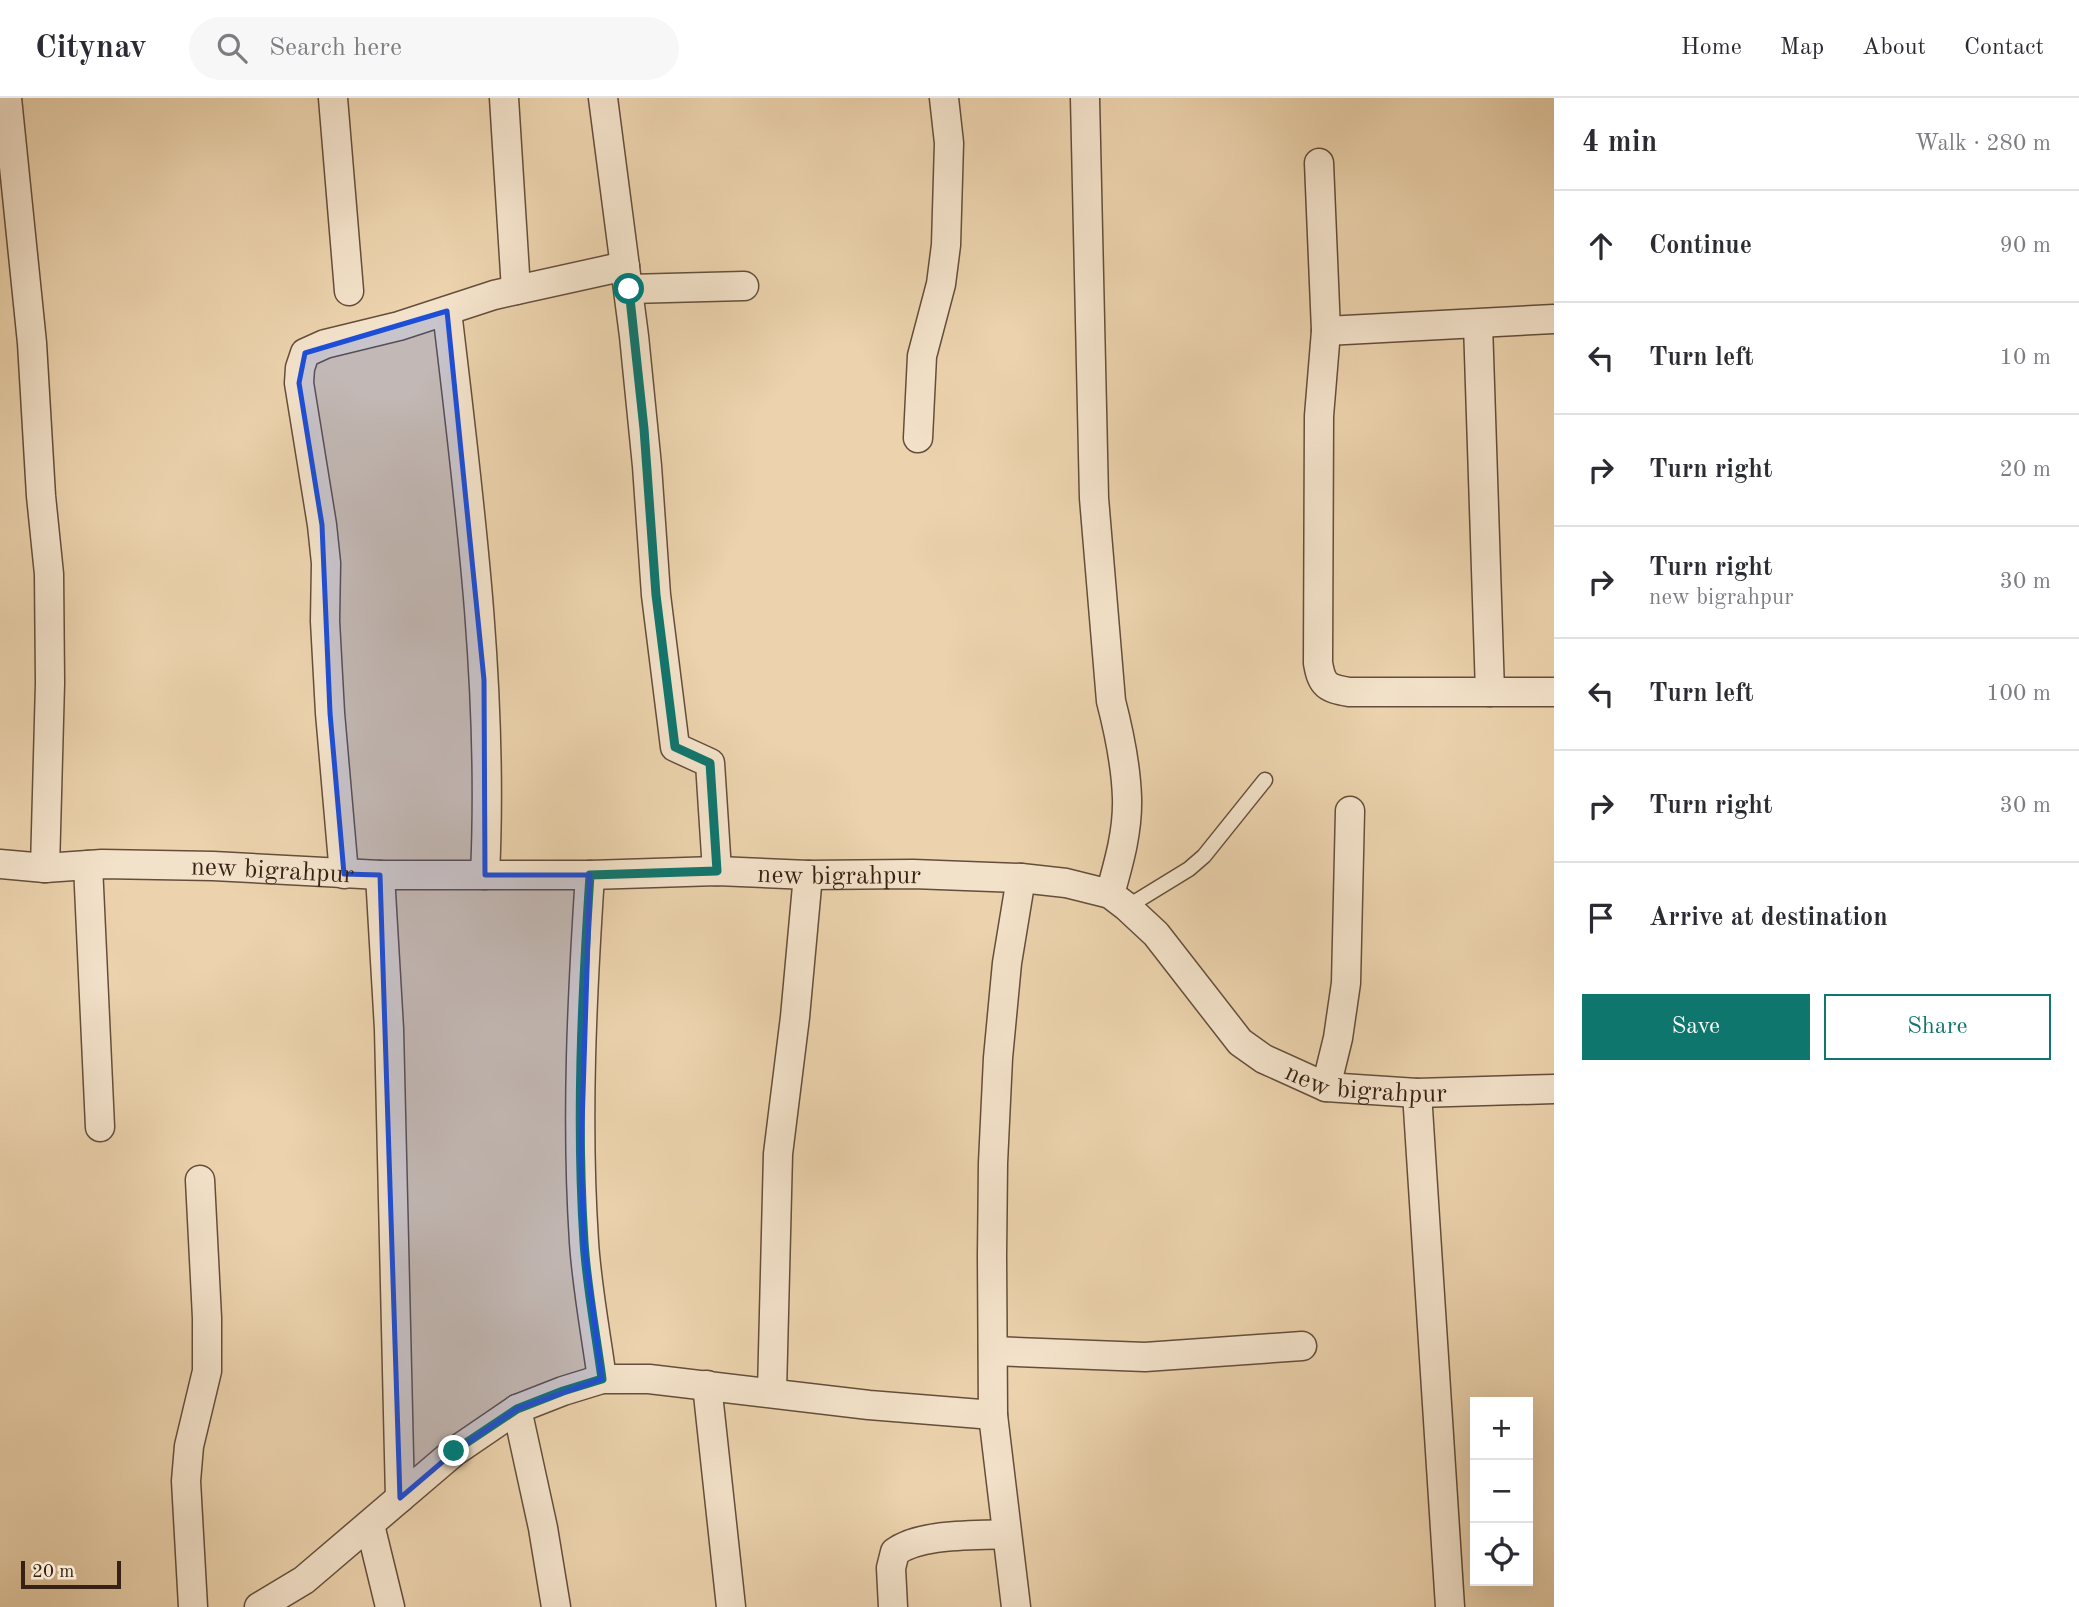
<!DOCTYPE html>
<meta charset="utf-8">
<style>
:root{--surface:#fff;--page:#f7f7f7;--text:#2b2b33;--muted:#7c7c81;--line:#e1e1e2;--accent:#0f766e}
body{margin:0;font-family:"Old Standard TT",serif;background:var(--page);color:var(--text)}
.controls{position:absolute;right:21px;bottom:21px;display:grid;overflow:hidden;border-radius:0px;box-shadow:0 7px 28px #0002}
.controls button{width:63px;height:63px;display:grid;place-items:center;padding:0;border:0;border-bottom:2px solid var(--line);background:var(--surface);color:var(--text);font:35px sans-serif}
.scale{position:absolute;left:21px;bottom:18px;width:100px;box-sizing:border-box;padding-left:7px;border:4px solid #372115;border-top:0;font-size:19px;line-height:24px;white-space:nowrap;color:#372115;-webkit-text-stroke:5px #f3e2ca;paint-order:stroke}
.stop{position:absolute;width:21px;height:21px;margin:-16px;border:5px solid #0f766e;border-radius:50%;background:#fff}
.stop.end{background:#0f766e;border-color:#fff;box-shadow:0 2px 7px #0008}
.list{margin:0;padding:0;list-style:none}
h2{display:flex;justify-content:space-between;align-items:center;height:91px;margin:0;padding:0 28px;font-size:30px}
h2 small{font-size:23px;font-weight:400;color:var(--muted)}
.list li{display:grid;grid-template-columns:46px 1fr auto;gap:21px;align-items:center;box-sizing:border-box;height:112px;padding:0 28px;border-top:2px solid var(--line)}
.list b{display:block;font-size:26px;white-space:nowrap}
.list p{margin:0;font-size:23px;white-space:nowrap;color:var(--muted)}
.list em{font-size:23px;font-style:normal;color:var(--muted)}
.actions{display:flex;gap:14px;padding:21px 28px}
.actions a{flex:1;padding:16px 0;border:2px solid var(--accent);border-radius:0px;text-align:center;font-size:24px;color:var(--accent)}
.actions .main{background:var(--accent);color:#fff}
.icon{flex:none;width:38px;height:38px;fill:none;stroke:currentColor;stroke-width:2;stroke-linecap:round;stroke-linejoin:round}
.map{position:relative;flex:none;width:1554px;height:1509px;overflow:hidden}
header{display:flex;align-items:center;gap:42px;box-sizing:border-box;height:98px;padding:0 35px;background:var(--surface);border-bottom:2px solid var(--line)}
header strong{font-size:33px}
nav{display:flex;gap:38px;margin-inline-start:auto;font-size:24px}
.search{width:490px;height:63px;background:var(--page);display:flex;align-items:center;gap:18px;box-sizing:border-box;padding:0 24px;border-radius:38px;color:var(--muted);font-size:26px}
main{display:flex}
aside{flex:1;background:var(--surface)}
.map>svg:first-child{display:block}
</style>
<header>
<strong>Citynav</strong>
<div class="search"><svg class="icon" aria-label="search" viewBox="0 0 24 24"><circle cx="10" cy="10" r="6"/><path d="M15 15l6 6"/></svg>Search here</div>
<nav><a>Home</a><a>Map</a><a>About</a><a>Contact</a></nav>
</header>
<main>
<div class="map">
<svg width="1554" height="1509" viewBox="0 0 1554 1509">
<rect width="100%" height="100%" fill="#ecd3ad"/>
<filter id="stains"><feTurbulence type="fractalNoise" baseFrequency=".00286" numOctaves="4"/><feColorMatrix values="0 0 0 0 .2 0 0 0 0 .09 0 0 0 0 .02 0 0 0 .5 -.17"/></filter>
<radialGradient id="worn" r=".72"><stop offset=".6" stop-color="#630" stop-opacity="0"/><stop offset="1" stop-color="#630" stop-opacity=".3"/></radialGradient>
<g fill="none" stroke-linecap="round" stroke-linejoin="round">
<g stroke="#644e3b" stroke-width="17">
<path id="service" d="M 1127,809 L 1189,771 L 1204,758 L 1265,682"/>
</g>
<g stroke="#644e3b" stroke-width="31">
<g id="minor">
<path d="M 7,0 L 32,245 L 41,398 L 49,476 L 50,585 L 45,770"/>
<path d="M 333,0 L 349,193"/>
<path d="M 504,0 L 516,192"/>
<path d="M 603,0 L 634,238 L 647,368 L 656,497 L 675,649 L 710,665 L 717,773"/>
<path d="M 1085,0 L 1094,400 L 1111,603 C 1119,634 1126,667 1127,700 C 1128,733 1119,764 1110,796"/>
<path d="M 1319,65 L 1326,233 L 1319,318 L 1318,565 C 1322,588 1327,590 1349,594 L 1554,594"/>
<path d="M 629,191 L 744,188"/>
<path d="M 447,213 C 469,400 494,589 485,777"/>
<path d="M 1478,226 L 1490,594"/>
<path d="M 1326,233 L 1554,221"/>
<path d="M 918,340 L 922,258 L 941,186 L 946,147 L 949,45 L 944,0"/>
<path id="s1" d="M 0,766 L 45,770 L 102,766 L 213,768 L 380,777 L 590,777 L 717,773 L 808,777 L 913,776 L 1021,780 L 1066,785 L 1110,796 L 1127,809 L 1156,836 L 1240,944 L 1264,961 L 1326,989 L 1417,995 L 1554,991"/>
<path d="M 88,767 L 100,1029"/>
<path d="M 344,776 L 330,615 L 325,523 L 326,465 L 322,427 L 299,285 L 300,270 L 305,255 L 325,246 L 399,228 L 494,197 L 625,168"/>
<path d="M 380,777 L 389,931 L 400,1400"/>
<path d="M 590,777 C 582,899 576,1021 584,1144 C 587,1190 596,1236 602,1281"/>
<path d="M 1326,989 L 1338,940 L 1346,885 L 1350,713"/>
<path d="M 1417,995 L 1450,1509"/>
<path d="M 993,1253 L 1145,1259 L 1302,1248"/>
<path d="M 707,1287 L 731,1509"/>
<path d="M 772,1294 L 778,1056 L 795,919 L 808,777"/>
<path d="M 517,1311 L 543,1430 L 556,1509"/>
<path d="M 370,1427 L 390,1509"/>
<path d="M 193,1509 L 186,1383 L 189,1348 L 207,1273 L 207,1220 L 200,1082"/>
<path d="M 259,1509 L 304,1482 L 454,1354 L 517,1311 L 563,1293 L 602,1281 L 649,1281 L 869,1307 L 993,1317"/>
<path d="M 893,1509 L 891,1470 L 895,1454 C 921,1435 974,1438 1006,1436"/>
<path d="M 1016,1509 L 993,1317 L 992,1157 L 993,1065 L 998,960 L 1007,865 L 1021,780"/>
</g>
</g>
<use href="#service" stroke="#f3e2ca" stroke-width="14"/>
<use href="#minor" stroke="#f3e2ca" stroke-width="28"/>
</g>
<g fill="none" stroke-linecap="round" stroke-linejoin="round">
<path stroke="#0f766e" stroke-width="9" d="M 454,1353 L 517,1311 L 563,1293 L 602,1281 C 596,1236 587,1190 584,1144 C 576,1021 582,899 590,777 L 717,773 L 710,665 L 675,649 L 656,497 L 644,331 L 629,191"/>
</g>
<path fill="#1d4ed8" fill-opacity="0.2" stroke="#1d4ed8" stroke-width="5" stroke-linejoin="round" d="M 447,213 L 484,582 L 485,777 L 590,777 L 581,1059 L 584,1146 L 602,1281 L 517,1311 L 454,1354 L 400,1400 L 380,777 L 344,776 L 330,615 L 322,427 L 299,285 L 305,255 Z"/>
<g text-anchor="middle" stroke-width="5" stroke-linejoin="round" paint-order="stroke">
<g font-size="26" fill="#372115" stroke="#f3e2ca">
<text dy="9" stroke="none"><textPath href="#s1" startOffset="273">new bigrahpur</textPath></text>
<text dy="9" stroke="none"><textPath href="#s1" startOffset="840">new bigrahpur</textPath></text>
<text dy="9" stroke="none"><textPath href="#s1" startOffset="1447">new bigrahpur</textPath></text>
</g>
</g>
<rect width="100%" height="100%" filter="url(#stains)"/>
<rect width="100%" height="100%" fill="url(#worn)"/>
</svg>
<div class="controls">
<button>+</button>
<button>−</button>
<button><svg class="icon" aria-label="locate" viewBox="0 0 24 24"><circle cx="12" cy="12" r="6"/><path d="M12 2v4M12 18v4M2 12h4M18 12h4"/></svg></button>
</div>
<div class="scale">20 m</div>
<div class="stop" style="left:629px;top:191px"></div>
<div class="stop end" style="left:454px;top:1353px"></div>
</div>
<aside>
<h2>4 min<small>Walk · 280 m</small></h2>
<ul class="list">
<li><svg class="icon" aria-label="ahead" viewBox="0 0 24 24"><path d="M12 20V5M6 11l6-6 6 6"/></svg><div><b>Continue</b></div><em>90 m</em></li>
<li><svg class="icon" aria-label="left" viewBox="0 0 24 24"><path d="M17 20v-9H6M10 6l-5 5 5 5"/></svg><div><b>Turn left</b></div><em>10 m</em></li>
<li><svg class="icon" aria-label="right" viewBox="0 0 24 24"><path d="M7 20v-9h11M14 6l5 5-5 5"/></svg><div><b>Turn right</b></div><em>20 m</em></li>
<li><svg class="icon" aria-label="right" viewBox="0 0 24 24"><path d="M7 20v-9h11M14 6l5 5-5 5"/></svg><div><b>Turn right</b><p>new bigrahpur</p></div><em>30 m</em></li>
<li><svg class="icon" aria-label="left" viewBox="0 0 24 24"><path d="M17 20v-9H6M10 6l-5 5 5 5"/></svg><div><b>Turn left</b></div><em>100 m</em></li>
<li><svg class="icon" aria-label="right" viewBox="0 0 24 24"><path d="M7 20v-9h11M14 6l5 5-5 5"/></svg><div><b>Turn right</b></div><em>30 m</em></li>
<li><svg class="icon" aria-label="arrive" viewBox="0 0 24 24"><path d="M6 21V4h12l-3 4 3 4H6"/></svg><div><b>Arrive at destination</b></div></li>
</ul>
<div class="actions"><a class="main">Save</a><a>Share</a></div>
</aside>
</main>
